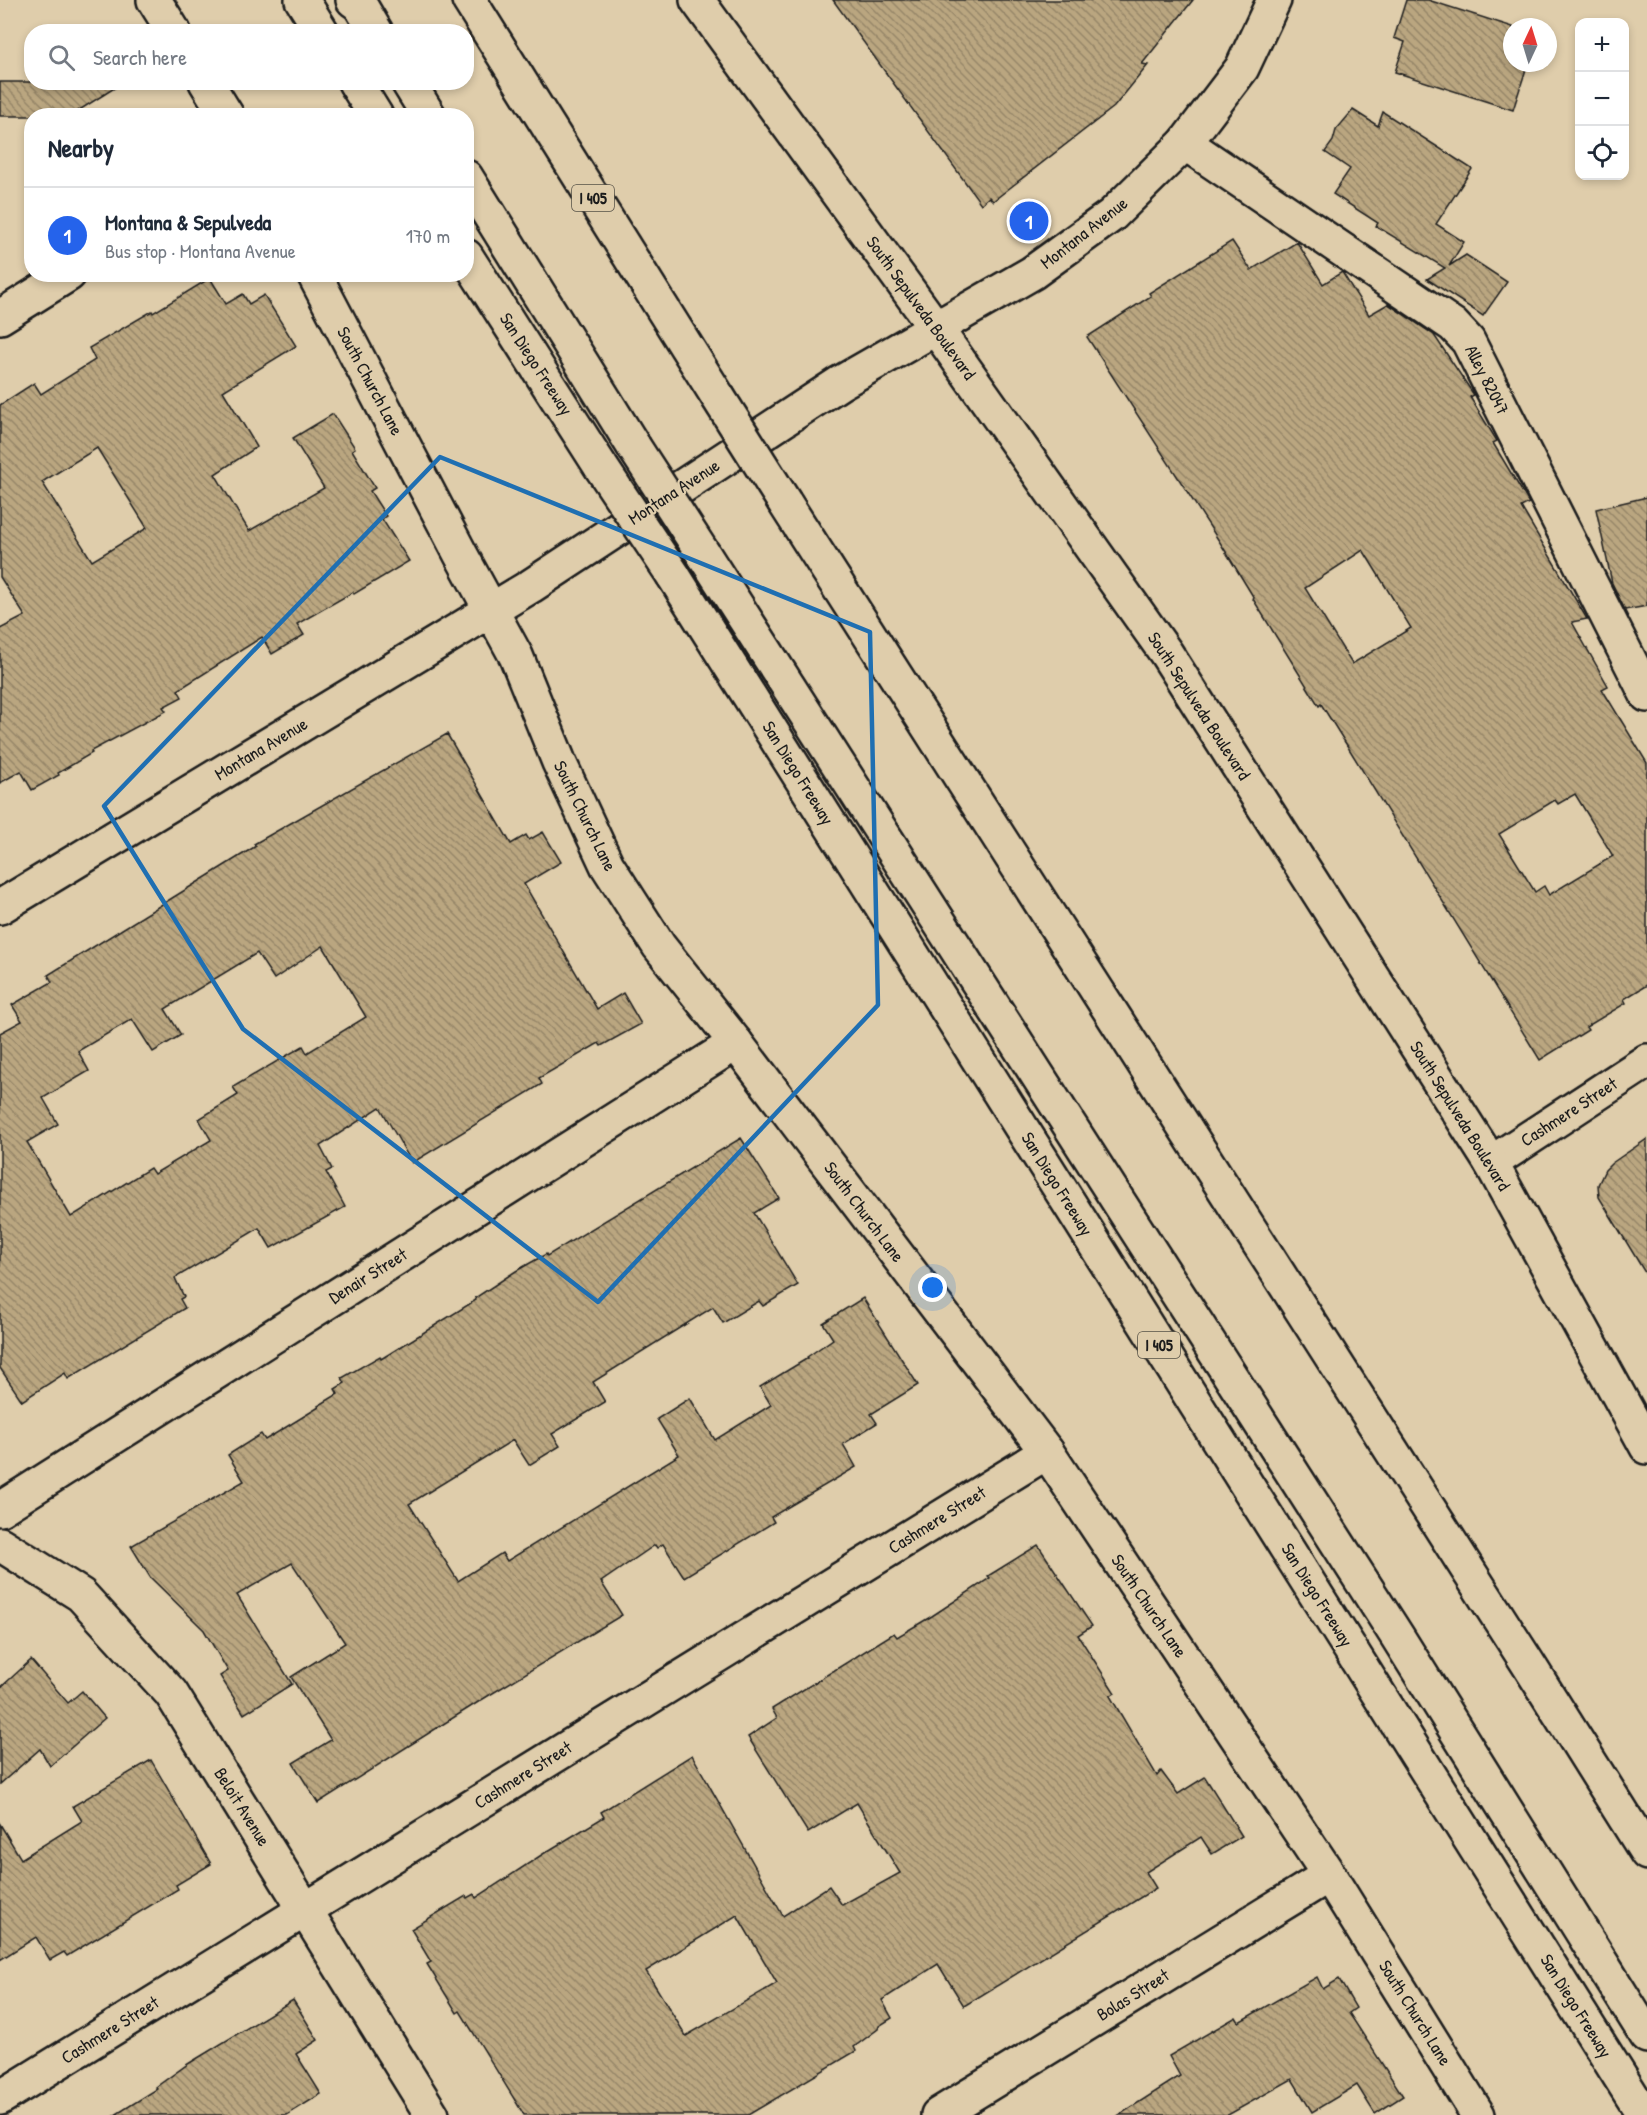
<!DOCTYPE html>
<meta charset="utf-8">
<style>
:root{--surface:#fff;--page:#f6f6f7;--text:#1f2937;--muted:#747a83;--line:#e0e1e3;--accent:#2563eb}
body{margin:0;font-family:"Patrick Hand",sans-serif;background:var(--page);color:var(--text)}
.controls{position:absolute;right:18px;top:18px;display:grid;overflow:hidden;border-radius:12px;box-shadow:0 3px 9px #0003}
.controls button{width:54px;height:54px;display:grid;place-items:center;padding:0;border:0;border-bottom:2px solid var(--line);background:var(--surface);color:var(--text);font:30px sans-serif}
.compass{position:absolute;left:1503px;top:18px;width:54px;height:54px;border-radius:50%;background:var(--surface);box-shadow:0 3px 9px #0003;rotate:4deg}
.you{position:absolute;left:933px;top:1288px;width:21px;height:21px;margin:-15px;border:4px solid #fff;border-radius:50%;background:#1a73e8;box-shadow:0 0 0 9px #1a73e833}
.badge{display:grid;place-items:center;width:39px;height:39px;border-radius:50%;background:var(--accent);color:#fff;font-size:20px;font-weight:700}
.pin{position:absolute;translate:-50% -50%;border:3px solid #fff;box-shadow:0 2px 6px #0006}
.list{margin:0;padding:0;list-style:none}
h2{display:flex;justify-content:space-between;align-items:center;height:78px;margin:0;padding:0 24px;font-size:26px}
h2 small{font-size:20px;font-weight:400;color:var(--muted)}
.list li{display:grid;grid-template-columns:39px 1fr auto;gap:18px;align-items:center;box-sizing:border-box;height:96px;padding:0 24px;border-top:2px solid var(--line)}
.list b{display:block;font-size:22px;white-space:nowrap}
.list p{margin:0;font-size:20px;white-space:nowrap;color:var(--muted)}
.list em{font-size:20px;font-style:normal;color:var(--muted)}
.icon{flex:none;width:33px;height:33px;fill:none;stroke:currentColor;stroke-width:2;stroke-linecap:round;stroke-linejoin:round}
.map{position:relative;flex:none;width:1647px;height:2115px;overflow:hidden}
.search{position:absolute;background:var(--surface);box-shadow:0 3px 9px #0003;left:24px;top:24px;width:450px;height:66px;display:flex;align-items:center;gap:15px;box-sizing:border-box;padding:0 21px;border-radius:24px;color:var(--muted);font-size:22px}
.panel{position:absolute;background:var(--surface);box-shadow:0 3px 9px #0003;left:24px;top:108px;width:450px;height:174px;border-radius:24px}
.map>svg:first-child{display:block}
</style>
<div class="map">
<svg width="1647" height="2115" viewBox="0 0 1647 2115">
<defs>
<pattern id="building-back-hatch" width="6" height="6" patternUnits="userSpaceOnUse" patternTransform="scale(1.5)"><rect width="6" height="6" fill="#baa680"/><path d="M-1 5l2 2M0 0l6 6M5-1l2 2" fill="none" stroke="#968668"/></pattern>
</defs>
<rect width="100%" height="100%" fill="#dfcdab"/>
<filter id="ink" filterUnits="userSpaceOnUse"><feTurbulence type="fractalNoise" baseFrequency=".0167" numOctaves="2"/><feDisplacementMap in="SourceGraphic" scale="12" xChannelSelector="R" yChannelSelector="G"/><feConvolveMatrix kernelMatrix="1 2 1 2 8 2 1 2 1" color-interpolation-filters="sRGB"/></filter>
<g filter="url(#ink)">
<g fill="url(#building-back-hatch)" stroke="#1c1c1c" stroke-width="1.5" fill-rule="evenodd">
<path d="M 833,0 L 1193,0 L 1142,64 L 1148,65 L 1114,107 L 993,201 L 989,197 L 981,204 Z"/>
<path d="M 1406,0 L 1428,0 L 1513,27 L 1512,63 L 1528,63 L 1513,110 L 1395,72 L 1405,42 L 1394,38 Z"/>
<path d="M 0,82 L 124,82 L 70,116 L 0,116 Z"/>
<path d="M 1353,110 L 1378,126 L 1383,112 L 1472,169 L 1436,224 L 1464,242 L 1449,266 L 1466,255 L 1507,282 L 1483,316 L 1427,279 L 1445,268 L 1376,226 L 1378,223 L 1333,194 L 1350,169 L 1325,152 L 1333,141 L 1336,130 Z"/>
<path d="M 1232,241 L 1251,270 L 1297,242 L 1323,284 L 1342,272 L 1369,315 L 1388,304 L 1434,335 L 1474,395 L 1470,397 L 1497,441 L 1493,443 L 1529,503 L 1521,507 L 1587,619 L 1572,622 L 1608,686 L 1602,689 L 1647,763 L 1647,985 L 1624,999 L 1626,1003 L 1586,1027 L 1588,1030 L 1540,1060 L 1348,747 L 1321,704 L 1319,706 L 1253,599 L 1254,598 L 1221,544 L 1087,337 L 1151,296 L 1149,293 ZM 1363,550 L 1411,628 L 1352,664 L 1305,588 ZM 1575,794 L 1613,856 L 1549,895 L 1544,886 L 1535,892 L 1499,834 L 1555,800 L 1558,804 Z"/>
<path d="M 210,278 L 226,304 L 243,294 L 249,304 L 264,295 L 296,346 L 223,391 L 257,447 L 215,474 L 249,531 L 324,488 L 293,438 L 333,414 L 355,448 L 352,450 L 375,488 L 370,491 L 386,516 L 382,519 L 409,561 L 354,594 L 353,592 L 297,624 L 304,635 L 272,654 L 262,637 L 178,690 L 182,697 L 163,707 L 166,711 L 91,751 L 92,753 L 58,773 L 59,775 L 32,790 L 21,771 L 0,783 L 0,629 L 25,616 L 0,577 L 0,405 L 34,383 L 41,394 L 95,360 L 89,348 L 152,311 L 153,313 ZM 97,448 L 147,528 L 92,561 L 42,482 Z"/>
<path d="M 1647,497 L 1647,606 L 1625,610 L 1612,583 L 1596,509 Z"/>
<path d="M 447,734 L 511,844 L 526,835 L 529,840 L 543,832 L 561,862 L 524,884 L 597,1009 L 623,993 L 641,1024 L 601,1046 L 599,1043 L 539,1078 L 542,1084 L 412,1163 L 380,1107 L 320,1146 L 332,1169 L 326,1172 L 345,1207 L 271,1248 L 259,1228 L 175,1278 L 184,1297 L 180,1299 L 185,1308 L 68,1379 L 65,1373 L 22,1401 L 0,1368 L 0,1033 L 22,1021 L 12,1005 L 52,982 L 48,975 L 256,846 L 254,844 ZM 323,946 L 366,1017 L 307,1053 L 303,1046 L 233,1087 L 238,1095 L 199,1119 L 211,1140 L 154,1174 L 150,1168 L 71,1217 L 27,1142 L 58,1124 L 43,1098 L 89,1071 L 78,1051 L 132,1019 L 153,1052 L 181,1035 L 165,1009 L 257,953 L 274,979 Z"/>
<path d="M 741,1138 L 779,1198 L 754,1213 L 798,1285 L 763,1306 L 759,1301 L 723,1323 L 713,1307 L 593,1382 L 605,1402 L 552,1434 L 560,1446 L 529,1465 L 513,1440 L 409,1504 L 458,1581 L 502,1553 L 507,1561 L 679,1455 L 657,1419 L 690,1398 L 715,1440 L 771,1405 L 760,1387 L 808,1358 L 807,1357 L 833,1339 L 823,1323 L 863,1298 L 918,1385 L 871,1414 L 877,1423 L 843,1444 L 856,1467 L 771,1517 L 774,1522 L 684,1577 L 663,1544 L 657,1548 L 655,1545 L 601,1582 L 622,1615 L 483,1699 L 318,1803 L 293,1763 L 331,1740 L 291,1677 L 345,1643 L 292,1563 L 237,1595 L 292,1684 L 244,1714 L 220,1676 L 228,1671 L 204,1630 L 150,1577 L 131,1546 L 244,1481 L 228,1455 L 261,1434 L 265,1440 L 319,1407 L 318,1406 L 338,1394 L 335,1389 L 345,1383 L 342,1378 L 380,1356 L 381,1359 L 476,1300 L 475,1298 L 516,1271 L 546,1254 L 547,1256 Z"/>
<path d="M 1647,1139 L 1647,1276 L 1599,1197 L 1598,1185 L 1605,1170 L 1612,1163 Z"/>
<path d="M 1038,1545 L 1092,1626 L 1078,1635 L 1115,1693 L 1110,1696 L 1157,1776 L 1161,1771 L 1178,1794 L 1205,1777 L 1242,1836 L 1212,1854 L 1201,1837 L 1146,1872 L 1156,1888 L 964,2006 L 938,1964 L 882,2000 L 892,2018 L 879,2026 L 878,2029 L 854,2047 L 856,2051 L 748,2115 L 524,2115 L 460,2011 L 457,2013 L 427,1964 L 431,1962 L 411,1929 L 466,1896 L 467,1898 L 474,1894 L 476,1898 L 543,1854 L 604,1817 L 601,1812 L 692,1755 L 783,1916 L 829,1886 L 842,1905 L 900,1873 L 857,1803 L 808,1833 L 748,1737 L 777,1718 L 772,1709 L 894,1633 L 897,1637 L 932,1616 L 990,1578 L 988,1576 ZM 737,1915 L 777,1983 L 686,2036 L 646,1971 Z"/>
<path d="M 31,1660 L 68,1703 L 82,1691 L 105,1718 L 50,1766 L 40,1749 L 0,1784 L 0,1688 Z"/>
<path d="M 151,1760 L 211,1864 L 176,1885 L 178,1889 L 67,1956 L 64,1952 L 50,1960 L 36,1937 L 0,1960 L 0,1824 L 21,1859 L 82,1821 L 73,1806 Z"/>
<path d="M 1317,1977 L 1323,1989 L 1339,1979 L 1356,2008 L 1349,2013 L 1403,2096 L 1375,2114 L 1357,2085 L 1312,2112 L 1292,2079 L 1228,2115 L 1119,2115 L 1180,2076 L 1169,2056 L 1236,2017 L 1239,2022 Z"/>
<path d="M 293,2000 L 318,2040 L 296,2054 L 321,2094 L 287,2115 L 115,2115 L 157,2089 L 156,2087 L 188,2064 Z"/>
</g>
<g fill="none" stroke-linecap="round" stroke-linejoin="round">
<g stroke="#1c1c1c" stroke-width="38">
<g id="minor">
<path d="M 154,0 L 174,32"/>
<path d="M 206,82 L 227,116"/>
<path d="M 1185,143 L 1453,325 L 1468,341 L 1647,695"/>
<path d="M 314,274 L 461,555 L 516,656 L 559,762 L 607,865 L 659,946 L 736,1043 L 1047,1452 L 1329,1875 L 1478,2115"/>
<path d="M 0,317 L 69,274"/>
<path d="M 0,907 L 531,586 L 840,383 L 1032,273 L 1112,215 L 1185,143 L 1242,68 L 1274,0"/>
<path d="M 1491,1163 L 1647,1061"/>
<path d="M 0,1509 L 736,1043"/>
<path d="M 0,1544 L 81,1595 L 171,1693 L 432,2115"/>
<path d="M 0,2098 L 1047,1452"/>
<path d="M 938,2115 L 1329,1875"/>
</g>
</g>
<g stroke="#1c1c1c" stroke-width="38">
<path id="major" d="M 697,0 L 935,327 L 1166,653 L 1491,1163 L 1647,1447"/>
</g>
<g stroke="#1c1c1c" stroke-width="38">
<g id="highway">
<path d="M 302,0 L 322,32"/>
<path d="M 353,0 L 360,5 L 376,32"/>
<path d="M 469,0 L 718,397"/>
<path d="M 355,82 L 376,116"/>
<path d="M 408,82 L 429,116"/>
<path d="M 466,177 L 634,447"/>
<path d="M 466,256 L 601,467"/>
<path d="M 785,503 L 1527,1662 L 1647,1853"/>
<path d="M 704,555 L 1397,1636 L 1647,2036"/>
<path d="M 673,575 L 1644,2115"/>
</g>
</g>
<use href="#minor" stroke="#dfcdab" stroke-width="33"/>
<use href="#major" stroke="#dfcdab" stroke-width="33"/>
<use href="#highway" stroke="#dfcdab" stroke-width="33"/>
<g stroke="#1c1c1c" stroke-width="38" stroke-linecap="butt">
<g id="highway-bridge">
<path d="M 718,397 L 785,503"/>
<path d="M 634,447 L 704,555"/>
<path d="M 601,467 L 673,575"/>
</g>
</g>
<use href="#highway-bridge" stroke="#dfcdab" stroke-width="33"/>
</g>
</g>
<path fill="none" stroke="#1f6fb2" stroke-width="4.5" stroke-linejoin="round" d="M 440,457 L 870,632 L 878,1005 L 598,1302 L 243,1029 L 104,806 Z"/>
<g text-anchor="middle" stroke-width="4.5" stroke-linejoin="round" paint-order="stroke">
<g fill="#dfcdab" stroke="#565147" stroke-width="1.5">
<rect x="572" y="185" width="42" height="26" rx="4.5"/>
<rect x="1138" y="1332" width="42" height="26" rx="4.5"/>
</g>
<g font-size="16" font-weight="bold" fill="#1c1c1c">
<text x="593" y="204">I 405</text>
<text x="1159" y="1351">I 405</text>
</g>
<g font-size="18" fill="#1c1c1c" stroke="#dfcdab">
<text transform="translate(1084 233) rotate(-38)" y="6">Montana Avenue</text>
<text transform="translate(921 308) rotate(54)" y="6">South Sepulveda Boulevard</text>
<text transform="translate(536 364) rotate(57)" y="6">San Diego Freeway</text>
<text transform="translate(1487 380) rotate(63)" y="6">Alley 82047</text>
<text transform="translate(370 381) rotate(62)" y="6">South Church Lane</text>
<text transform="translate(674 492) rotate(-33)" y="6">Montana Avenue</text>
<text transform="translate(1199 706) rotate(57)" y="6">South Sepulveda Boulevard</text>
<text transform="translate(261 749) rotate(-31)" y="6">Montana Avenue</text>
<text transform="translate(798 773) rotate(58)" y="6">San Diego Freeway</text>
<text transform="translate(585 816) rotate(64)" y="6">South Church Lane</text>
<text transform="translate(1569 1112) rotate(-33)" y="6">Cashmere Street</text>
<text transform="translate(1460 1116) rotate(58)" y="6">South Sepulveda Boulevard</text>
<text transform="translate(1057 1184) rotate(58)" y="6">San Diego Freeway</text>
<text transform="translate(864 1212) rotate(53)" y="6">South Church Lane</text>
<text transform="translate(368 1276) rotate(-32)" y="6">Denair Street</text>
<text transform="translate(937 1520) rotate(-32)" y="6">Cashmere Street</text>
<text transform="translate(1317 1595) rotate(58)" y="6">San Diego Freeway</text>
<text transform="translate(1149 1606) rotate(56)" y="6">South Church Lane</text>
<text transform="translate(523 1775) rotate(-32)" y="6">Cashmere Street</text>
<text transform="translate(242 1807) rotate(58)" y="6">Beloit Avenue</text>
<text transform="translate(1133 1995) rotate(-32)" y="6">Bolas Street</text>
<text transform="translate(1576 2006) rotate(58)" y="6">San Diego Freeway</text>
<text transform="translate(1415 2013) rotate(58)" y="6">South Church Lane</text>
<text transform="translate(110 2030) rotate(-32)" y="6">Cashmere Street</text>
</g>
</g>
</svg>
<div class="controls">
<button>+</button>
<button>−</button>
<button><svg class="icon" aria-label="locate" viewBox="0 0 24 24"><circle cx="12" cy="12" r="6"/><path d="M12 2v4M12 18v4M2 12h4M18 12h4"/></svg></button>
</div>
<svg class="compass" viewBox="-18 -18 36 36"><path d="M0-13l5 13h-10z" fill="#e53935"/><path d="M0 13l5-13h-10z" fill="#747a83"/></svg>
<div class="you"></div>
<div class="pin badge" style="left:1029px;top:221px">1</div>
<div class="search"><svg class="icon" aria-label="search" viewBox="0 0 24 24"><circle cx="10" cy="10" r="6"/><path d="M15 15l6 6"/></svg>Search here</div>
<section class="panel">
<h2>Nearby<small></small></h2>
<ul class="list">
<li><span class="badge">1</span><div><b>Montana &amp; Sepulveda</b><p>Bus stop · Montana Avenue</p></div><em>170 m</em></li>
</ul>
</section>
</div>
